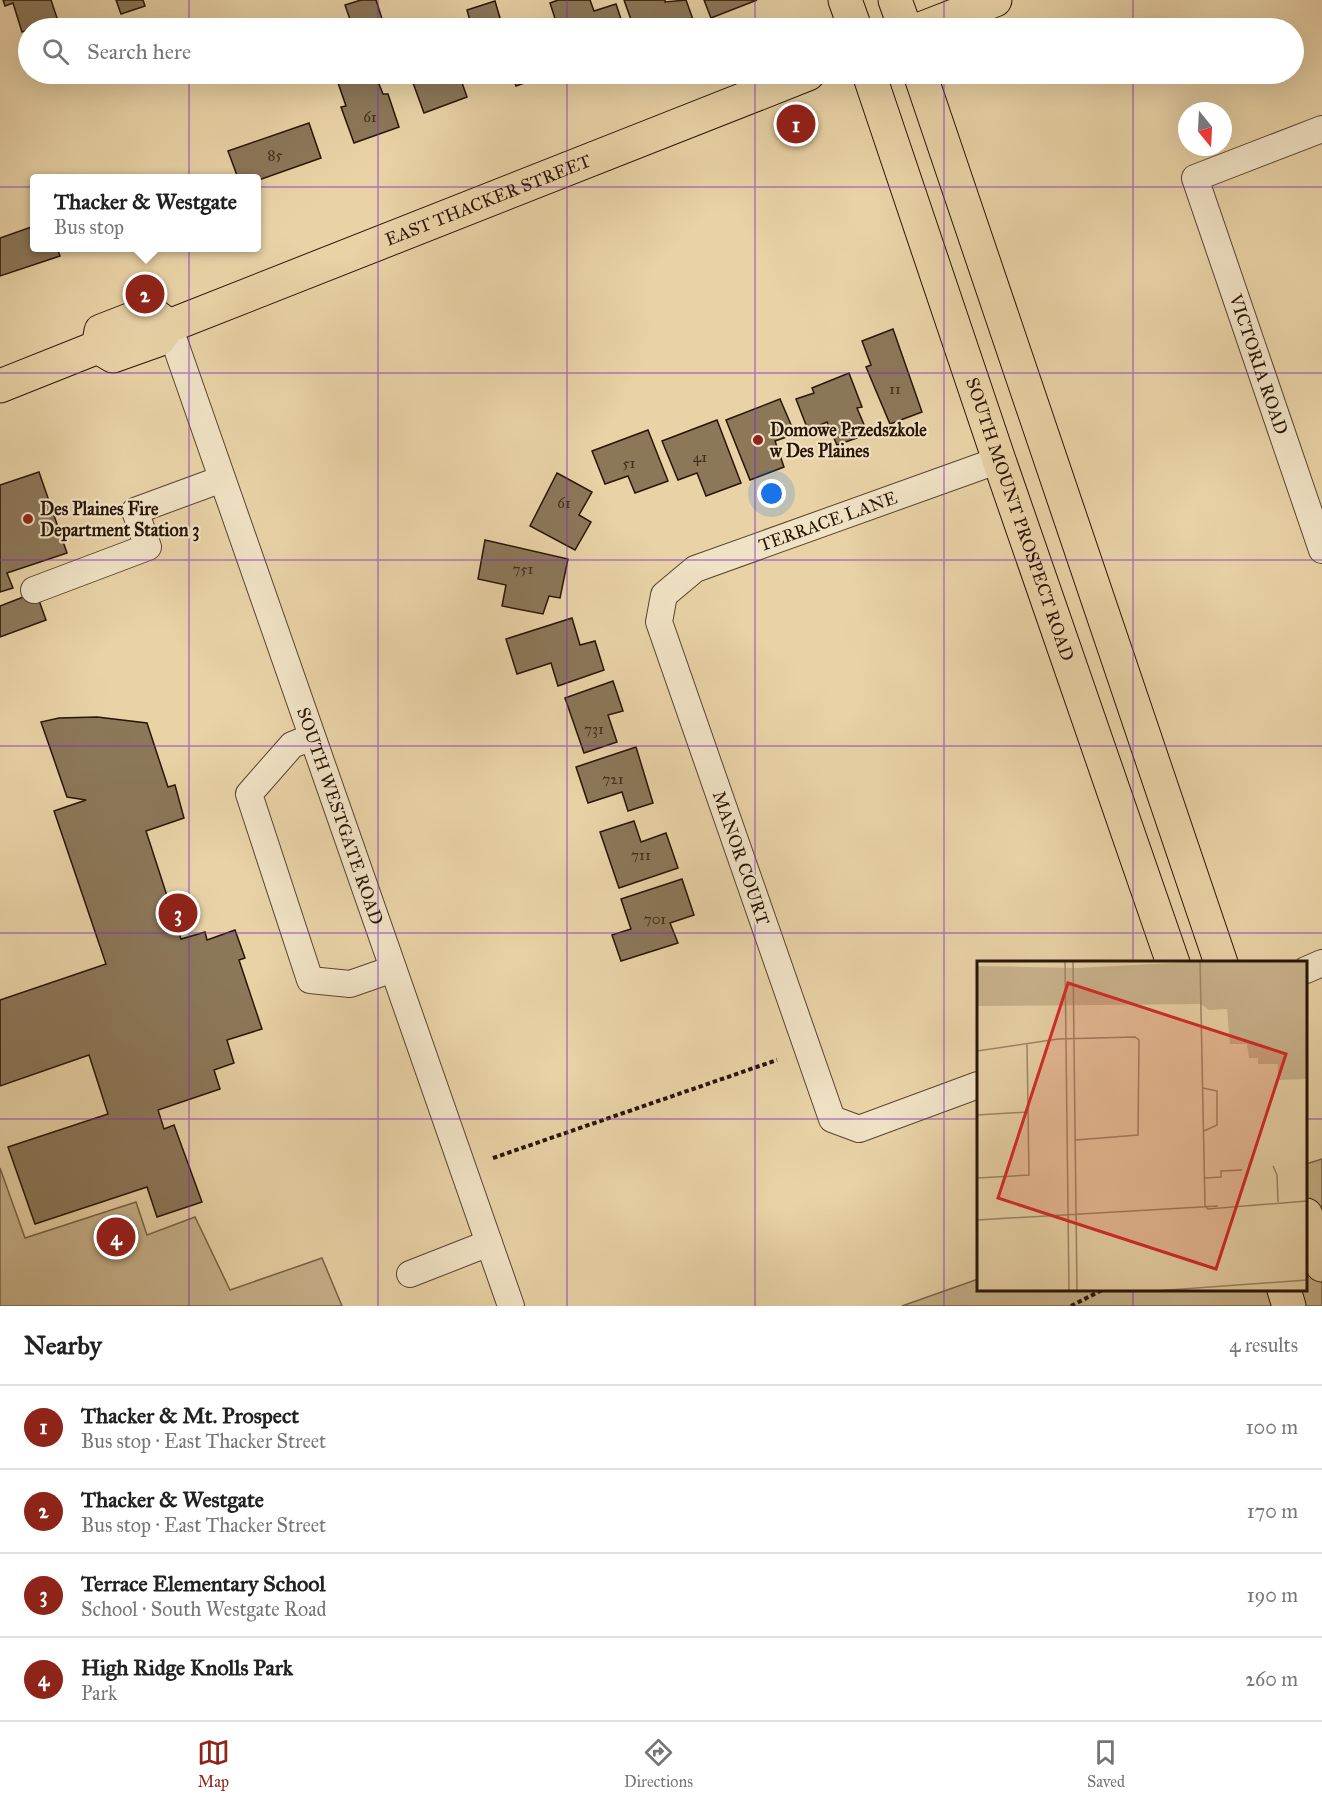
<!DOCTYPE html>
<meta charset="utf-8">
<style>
:root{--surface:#fff;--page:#f2f2f2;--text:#222;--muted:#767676;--line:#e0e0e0;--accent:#8f2418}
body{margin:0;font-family:"IM FELL Great Primer",serif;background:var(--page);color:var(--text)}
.compass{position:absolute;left:1178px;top:102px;width:54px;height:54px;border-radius:50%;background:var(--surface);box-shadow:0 6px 24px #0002;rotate:162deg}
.you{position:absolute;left:772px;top:494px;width:21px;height:21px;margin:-15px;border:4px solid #fff;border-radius:50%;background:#1a73e8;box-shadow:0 0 0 9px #1a73e833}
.badge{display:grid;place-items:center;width:39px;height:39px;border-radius:50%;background:var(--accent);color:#fff;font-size:20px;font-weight:700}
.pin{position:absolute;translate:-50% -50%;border:3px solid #fff;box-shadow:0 2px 6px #0006}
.popup{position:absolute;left:30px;top:174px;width:231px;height:78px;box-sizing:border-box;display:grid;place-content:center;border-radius:6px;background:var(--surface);filter:drop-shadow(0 2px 4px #0005);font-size:20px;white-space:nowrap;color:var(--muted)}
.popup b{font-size:22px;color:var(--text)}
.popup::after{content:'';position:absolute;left:50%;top:100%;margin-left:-12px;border:12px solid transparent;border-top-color:var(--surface)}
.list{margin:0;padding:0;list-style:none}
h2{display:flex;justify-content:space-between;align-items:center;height:78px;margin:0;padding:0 24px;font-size:26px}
h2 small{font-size:20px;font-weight:400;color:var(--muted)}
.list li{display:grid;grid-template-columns:39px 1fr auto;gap:18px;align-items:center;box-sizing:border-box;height:84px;padding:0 24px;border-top:2px solid var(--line)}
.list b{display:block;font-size:22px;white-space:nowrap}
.list p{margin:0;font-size:20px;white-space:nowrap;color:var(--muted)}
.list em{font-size:20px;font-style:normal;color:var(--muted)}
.icon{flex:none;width:33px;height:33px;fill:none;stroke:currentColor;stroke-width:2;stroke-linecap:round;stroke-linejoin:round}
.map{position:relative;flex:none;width:1322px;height:1306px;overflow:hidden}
.search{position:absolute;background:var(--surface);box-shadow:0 6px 24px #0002;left:18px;right:18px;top:18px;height:66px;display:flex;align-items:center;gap:15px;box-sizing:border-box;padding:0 21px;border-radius:33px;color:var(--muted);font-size:22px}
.sheet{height:414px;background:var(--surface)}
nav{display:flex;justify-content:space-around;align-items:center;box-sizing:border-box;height:84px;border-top:2px solid var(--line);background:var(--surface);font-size:16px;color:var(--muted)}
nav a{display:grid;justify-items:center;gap:3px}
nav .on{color:var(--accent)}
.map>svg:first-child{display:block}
</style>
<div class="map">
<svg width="1322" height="1306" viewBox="0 0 1322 1306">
<rect width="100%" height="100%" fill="#e8d2a6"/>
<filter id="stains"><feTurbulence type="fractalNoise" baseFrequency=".00333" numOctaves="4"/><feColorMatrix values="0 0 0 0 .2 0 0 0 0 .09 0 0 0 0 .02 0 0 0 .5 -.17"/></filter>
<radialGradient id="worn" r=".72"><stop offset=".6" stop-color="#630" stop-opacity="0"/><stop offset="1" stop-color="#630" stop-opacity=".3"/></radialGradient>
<g fill="#c8b28b" stroke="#786448" stroke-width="1.5">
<path d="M 1322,1159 L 1322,1306 L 902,1306 L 978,1279 L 978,1290 L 1306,1290 L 1306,1164 Z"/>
<path d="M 0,1168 L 25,1238 L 136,1202 L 147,1235 L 195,1217 L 230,1290 L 322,1258 L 342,1306 L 0,1306 Z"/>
</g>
<g fill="#8c7759" stroke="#291506" stroke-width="1.5">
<path d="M 3,0 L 51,0 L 58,21 L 35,28 L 28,28 L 28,30 L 22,32 L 13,3 L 5,6 Z"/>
<path d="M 116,0 L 143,0 L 145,6 L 121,14 Z"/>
<path d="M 361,0 L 376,0 L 385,28 L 353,28 L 345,5 Z"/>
<path d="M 558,0 L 590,0 L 594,11 L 616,4 L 624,28 L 558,28 L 550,3 Z"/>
<path d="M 624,0 L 665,0 L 665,2 L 686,0 L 695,25 L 684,28 L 634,28 Z"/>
<path d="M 704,0 L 757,0 L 711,18 Z"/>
<path d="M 495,1 L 503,28 L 472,28 L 467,10 Z"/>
<path d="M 464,24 L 466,28 L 451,28 Z"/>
<path d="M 353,74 L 375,74 L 383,94 L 388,94 L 399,127 L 354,143 L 341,107 L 346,106 L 337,80 Z"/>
<path d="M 432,74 L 459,74 L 467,97 L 424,113 L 412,80 Z"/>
<path d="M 512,74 L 550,74 L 516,86 Z"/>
<path d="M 309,123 L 321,158 L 256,181 L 256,178 L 238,178 L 228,151 Z"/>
<path d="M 34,226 L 34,248 L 57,248 L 60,256 L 0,276 L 0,238 Z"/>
<path d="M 893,329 L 922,412 L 890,424 L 866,367 L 871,365 L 862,341 Z"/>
<path d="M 849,373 L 862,407 L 857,408 L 868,434 L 837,445 L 827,422 L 808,430 L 796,399 L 814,393 L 812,388 Z"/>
<path d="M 780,399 L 795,434 L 775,441 L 784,467 L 750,480 L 726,420 Z"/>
<path d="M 717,420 L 741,483 L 706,496 L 697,473 L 678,480 L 662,441 Z"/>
<path d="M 648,430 L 668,481 L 635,493 L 628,476 L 605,484 L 592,451 Z"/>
<path d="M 39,472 L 67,553 L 7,573 L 13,588 L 0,592 L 0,485 Z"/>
<path d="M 557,473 L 592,492 L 579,515 L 591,522 L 575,550 L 530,526 Z"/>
<path d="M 485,540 L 568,559 L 560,598 L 549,596 L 543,614 L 502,606 L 506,585 L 478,579 Z"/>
<path d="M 36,592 L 46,620 L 0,637 L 0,606 Z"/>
<path d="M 572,618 L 580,645 L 595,641 L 604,670 L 558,686 L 551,663 L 517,674 L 506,639 Z"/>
<path d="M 613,681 L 623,711 L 608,715 L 617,742 L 584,753 L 565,698 Z"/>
<path d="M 97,717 L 147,723 L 168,787 L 175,785 L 184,818 L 146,831 L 181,939 L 205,932 L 207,940 L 235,930 L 245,958 L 239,960 L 262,1029 L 227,1040 L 234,1063 L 214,1070 L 220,1089 L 158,1110 L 164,1129 L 174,1125 L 202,1202 L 157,1217 L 147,1187 L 35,1224 L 8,1147 L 108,1114 L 89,1055 L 0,1086 L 0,1000 L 106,964 L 54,811 L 86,800 L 67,797 L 41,722 L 59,718 Z"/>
<path d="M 636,747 L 653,803 L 628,811 L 622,792 L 588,803 L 576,767 Z"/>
<path d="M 634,821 L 641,842 L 666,833 L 678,868 L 619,888 L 600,832 Z"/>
<path d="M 682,879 L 694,915 L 670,923 L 678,943 L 621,961 L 612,935 L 631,929 L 621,899 Z"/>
</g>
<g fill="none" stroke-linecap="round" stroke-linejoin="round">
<g stroke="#59442e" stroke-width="28">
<g id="minor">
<path id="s1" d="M 1322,129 L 1195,178 L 1322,550"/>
<path id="s2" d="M 169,326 L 511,1306"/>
<path d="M 34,590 L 148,547 L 135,511 L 222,479"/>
<path d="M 312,737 L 292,745 L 249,794 L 310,980 L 350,984 L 393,969"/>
<path d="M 1306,970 L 1322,963"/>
<path id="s3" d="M 978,1085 L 859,1129 L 832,1119 L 659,622 L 664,595 L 695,569 L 999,460"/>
<path d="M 410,1274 L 489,1243"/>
</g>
</g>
<g stroke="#291506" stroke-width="35">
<g id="major">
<path d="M 845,0 L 855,28"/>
<path d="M 895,0 L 905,28"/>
<path d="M 923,28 L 995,0"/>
<path id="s4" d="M 869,74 L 999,460 L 1173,963"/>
<path d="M 920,74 L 1221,963"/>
<path id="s5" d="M 98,347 L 113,356 L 158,340 L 169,326 L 808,74"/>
<path d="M 98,347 L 101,331 L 150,312 L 169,326"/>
<path d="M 0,386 L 98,347"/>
<path d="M 1306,1215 L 1322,1265"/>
<path d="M 1284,1290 L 1289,1306"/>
</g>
</g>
<g stroke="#291506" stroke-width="4" stroke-dasharray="4.5 3" stroke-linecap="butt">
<path d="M 493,1158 L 777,1060"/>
<path d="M 1071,1306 L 1102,1290"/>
</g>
<use href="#minor" stroke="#f0e2c5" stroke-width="26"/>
<use href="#major" stroke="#e8d2a6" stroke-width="33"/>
</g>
<path fill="none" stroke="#7b2cbf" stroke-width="1.5" stroke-opacity="0.55" d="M 189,0 L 189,28M 378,0 L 378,28M 567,0 L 567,28M 755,0 L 755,28M 944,0 L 944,28M 1133,0 L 1133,28M 189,74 L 189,1306M 378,74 L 378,1306M 567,74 L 567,1306M 755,74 L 755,1306M 944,74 L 944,1306M 1133,74 L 1133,963M 0,187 L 1322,187M 0,373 L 1322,373M 0,560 L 1322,560M 0,746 L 1322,746M 0,933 L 1322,933M 0,1119 L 978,1119M 1306,1119 L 1322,1119M 1133,1290 L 1133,1306"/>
<g fill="#8f2418" stroke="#f0e2c5" stroke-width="2">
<circle cx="758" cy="440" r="6"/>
<circle cx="28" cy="519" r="6"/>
</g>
<g text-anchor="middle" stroke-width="4.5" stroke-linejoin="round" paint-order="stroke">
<g font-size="15" fill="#422e1b">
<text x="370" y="122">61</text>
<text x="275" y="160">85</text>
<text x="895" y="394">11</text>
<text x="700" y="462">41</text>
<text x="629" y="468">51</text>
<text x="564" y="508">61</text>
<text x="523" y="574">751</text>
<text x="594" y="734">731</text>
<text x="613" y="784">721</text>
<text x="641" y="860">711</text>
<text x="655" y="924">701</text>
</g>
<g font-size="18" fill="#291506" stroke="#f0e2c5">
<text dy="6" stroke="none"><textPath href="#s5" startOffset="426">EAST THACKER STREET</textPath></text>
<text dy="6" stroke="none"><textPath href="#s1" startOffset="333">VICTORIA ROAD</textPath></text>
<text dy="6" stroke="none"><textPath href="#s4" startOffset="470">SOUTH MOUNT PROSPECT ROAD</textPath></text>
<text dy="6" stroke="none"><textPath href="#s3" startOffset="891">TERRACE LANE</textPath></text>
<text dy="6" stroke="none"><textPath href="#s2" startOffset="519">SOUTH WESTGATE ROAD</textPath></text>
<text transform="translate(741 858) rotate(71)" y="6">MANOR COURT</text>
</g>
<g font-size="18" font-weight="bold" fill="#291506" stroke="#f0e2c5" text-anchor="start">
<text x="770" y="436">Domowe Przedszkole<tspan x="770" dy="21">w Des Plaines</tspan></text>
<text x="40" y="515">Des Plaines Fire<tspan x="40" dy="21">Department Station 3</tspan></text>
</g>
</g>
<g transform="translate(977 961)">
<rect width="330" height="330" fill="#e8d2a6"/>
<path d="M 232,0 L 330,0 L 330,118 L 301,119 L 301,103 L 281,103 L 281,97 L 272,97 L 270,83 L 253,83 L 250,48 L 232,49 L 224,43 L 0,45 L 0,5 L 100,7 Z" fill="#c8b28b"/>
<path fill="none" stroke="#9c8666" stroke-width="1.5" d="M 88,0 L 92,330M 96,0 L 100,330M 223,0 L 228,245M 0,90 L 81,78 L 158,76 L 162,79 L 161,174 L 99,179M 226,127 L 240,130 L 240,164 L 227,170M 0,154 L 51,151M 296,205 L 300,214 L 301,241M 0,217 L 52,214 L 50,82M 228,217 L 244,216 L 244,210 L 265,209M 228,245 L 231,248 L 330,240M 0,259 L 241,245M 178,330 L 330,319"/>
<path fill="#d62828" fill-opacity="0.15" stroke="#d62828" stroke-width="3" d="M 91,22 L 309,93 L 239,308 L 21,237 Z"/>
<rect width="330" height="330" fill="none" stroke="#291506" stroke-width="3"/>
</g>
<rect width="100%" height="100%" filter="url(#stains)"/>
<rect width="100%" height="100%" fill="url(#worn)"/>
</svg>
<svg class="compass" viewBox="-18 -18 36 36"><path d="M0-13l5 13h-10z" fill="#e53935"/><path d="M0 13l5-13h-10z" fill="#767676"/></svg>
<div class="you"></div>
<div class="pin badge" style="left:796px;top:124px">1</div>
<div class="pin badge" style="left:145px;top:294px">2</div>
<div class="popup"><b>Thacker &amp; Westgate</b>Bus stop</div>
<div class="pin badge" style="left:178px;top:913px">3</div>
<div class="pin badge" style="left:116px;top:1237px">4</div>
<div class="search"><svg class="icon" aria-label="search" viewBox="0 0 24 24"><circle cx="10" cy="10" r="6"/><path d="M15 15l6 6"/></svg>Search here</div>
</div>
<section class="sheet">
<h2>Nearby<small>4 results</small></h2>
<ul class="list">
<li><span class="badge">1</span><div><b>Thacker &amp; Mt. Prospect</b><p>Bus stop · East Thacker Street</p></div><em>100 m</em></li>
<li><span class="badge">2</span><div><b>Thacker &amp; Westgate</b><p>Bus stop · East Thacker Street</p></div><em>170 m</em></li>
<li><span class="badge">3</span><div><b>Terrace Elementary School</b><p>School · South Westgate Road</p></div><em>190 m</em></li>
<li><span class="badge">4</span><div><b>High Ridge Knolls Park</b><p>Park</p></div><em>260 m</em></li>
</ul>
</section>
<nav>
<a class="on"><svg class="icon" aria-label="map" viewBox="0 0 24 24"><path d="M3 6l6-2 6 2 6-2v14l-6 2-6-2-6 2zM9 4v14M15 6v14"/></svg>Map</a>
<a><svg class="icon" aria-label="directions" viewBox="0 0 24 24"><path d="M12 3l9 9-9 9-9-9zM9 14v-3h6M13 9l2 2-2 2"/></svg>Directions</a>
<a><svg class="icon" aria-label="saved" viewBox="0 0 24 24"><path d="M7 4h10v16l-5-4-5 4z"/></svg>Saved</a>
</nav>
